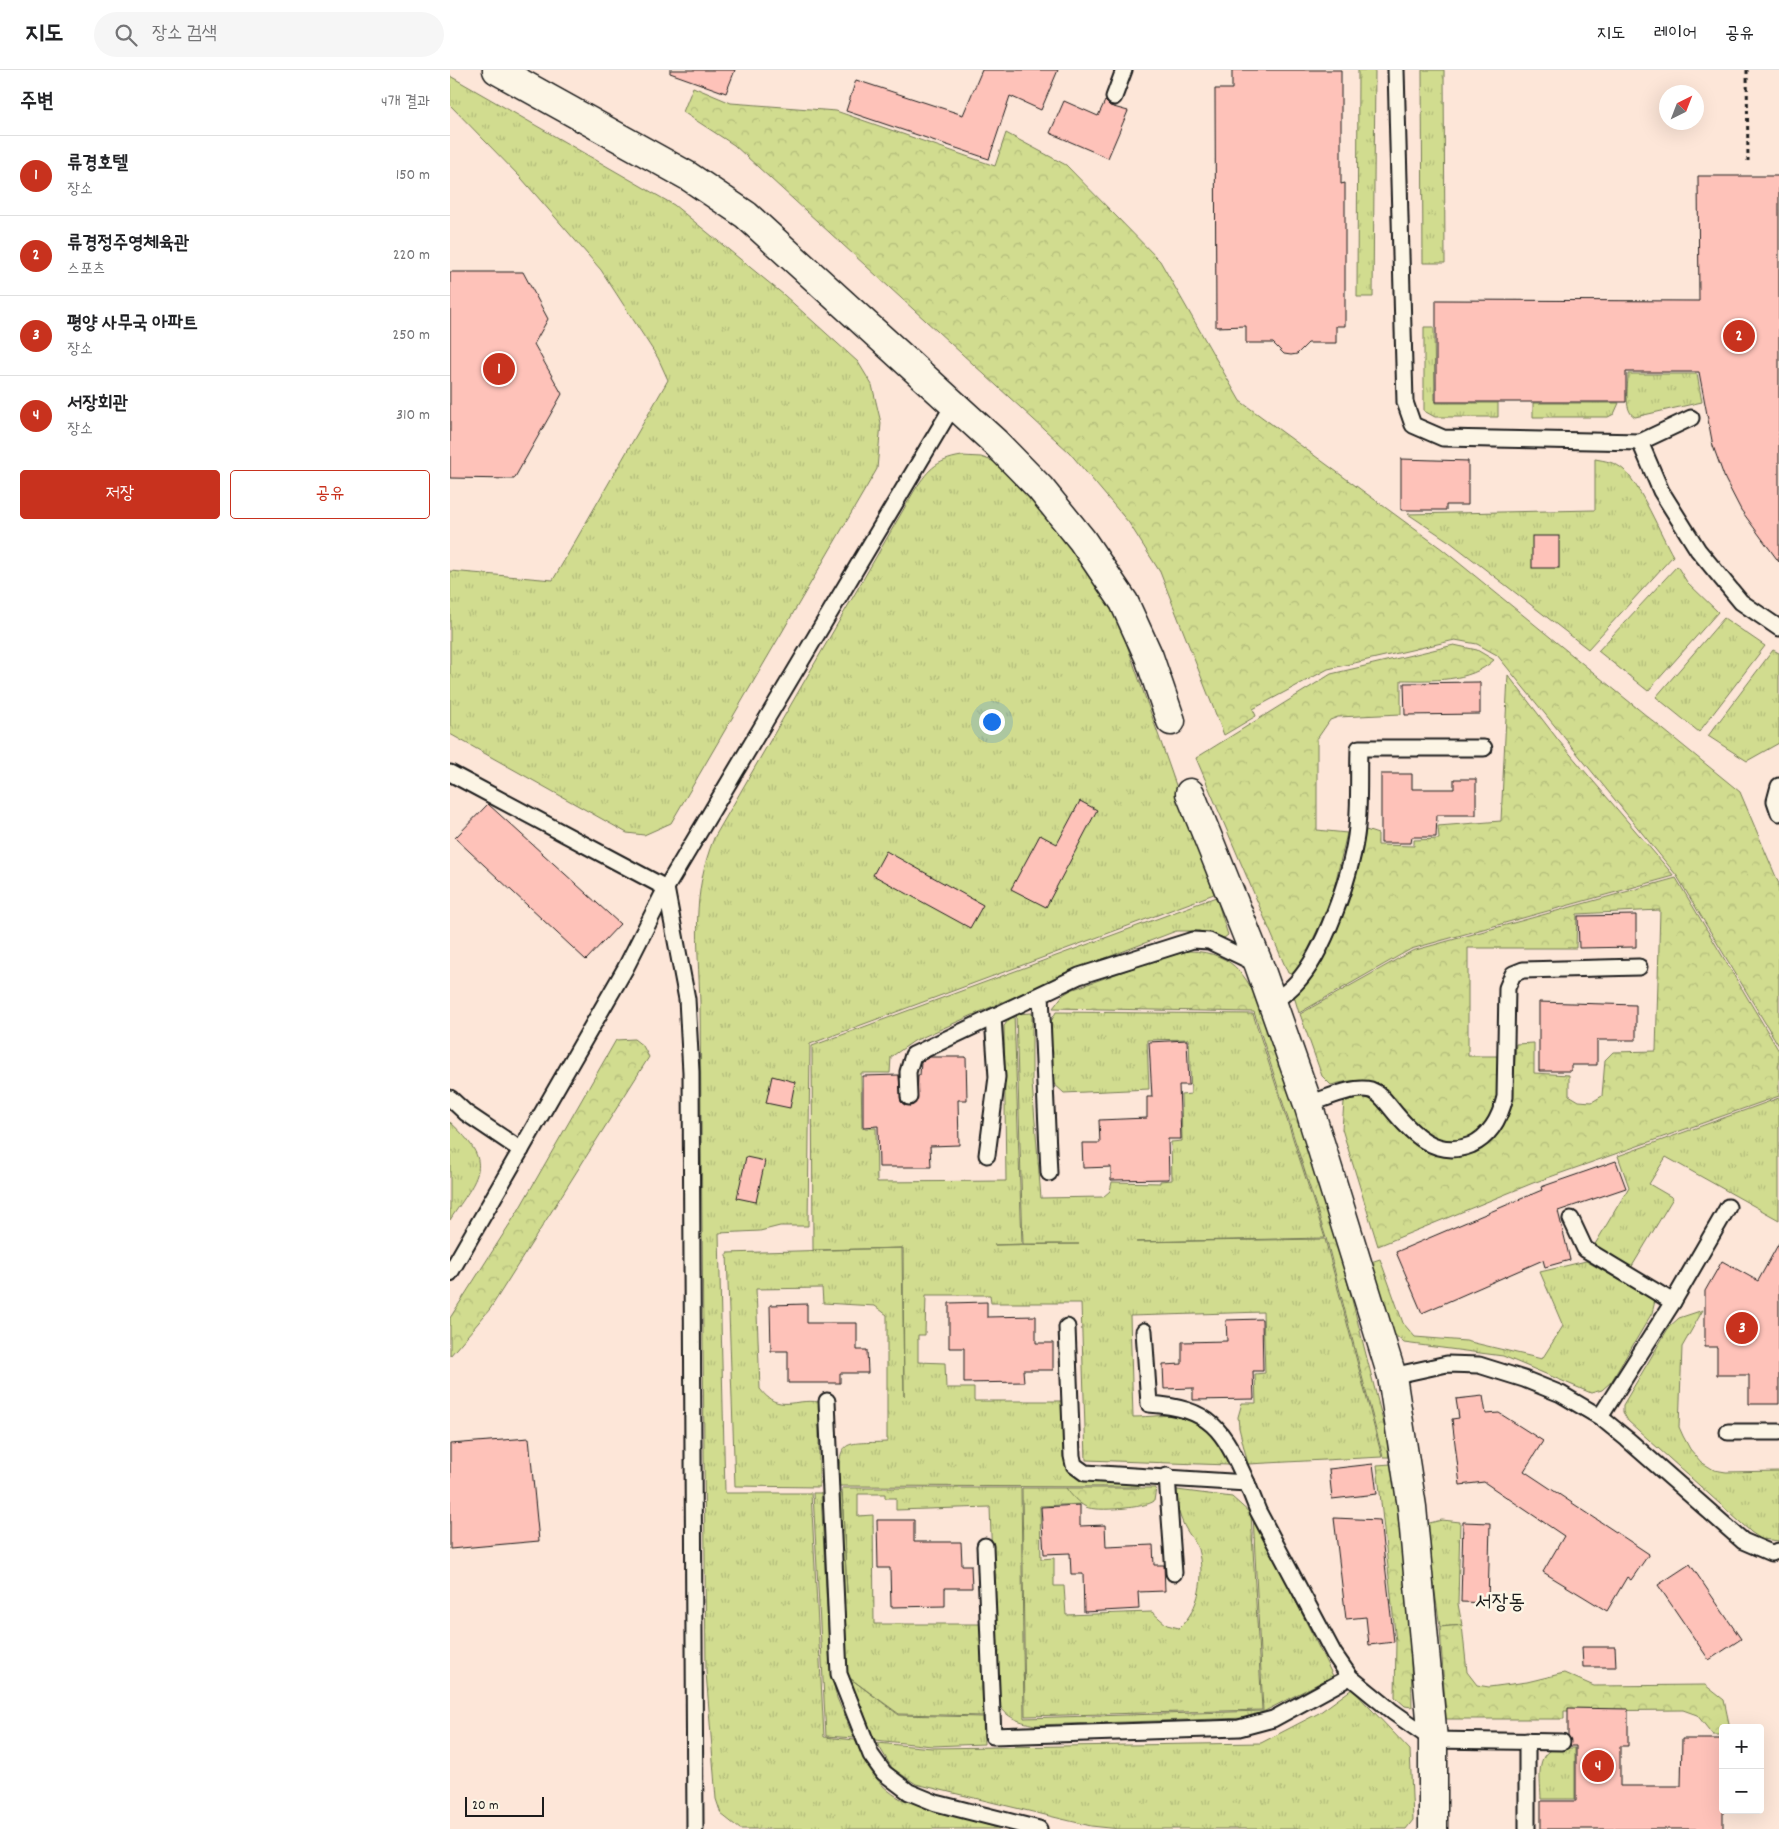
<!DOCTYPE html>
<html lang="ko">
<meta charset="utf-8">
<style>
:root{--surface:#fff;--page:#f6f6f6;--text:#202124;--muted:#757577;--line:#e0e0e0;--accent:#c8321e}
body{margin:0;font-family:Dekko,"Poor Story",sans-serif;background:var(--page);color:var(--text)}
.controls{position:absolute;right:15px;bottom:15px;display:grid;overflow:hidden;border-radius:5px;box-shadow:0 5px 20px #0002}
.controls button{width:45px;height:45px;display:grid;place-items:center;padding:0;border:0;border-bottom:1px solid var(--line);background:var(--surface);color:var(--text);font:25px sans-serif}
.compass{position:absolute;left:1209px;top:15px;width:45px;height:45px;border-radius:50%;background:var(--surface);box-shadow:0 5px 20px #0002;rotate:42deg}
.scale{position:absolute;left:15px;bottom:12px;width:79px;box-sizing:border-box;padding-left:5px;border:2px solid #1c1c1c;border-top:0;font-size:14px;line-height:18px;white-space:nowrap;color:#1c1c1c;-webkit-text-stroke:4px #fcf5e5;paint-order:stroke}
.you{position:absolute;left:541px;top:651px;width:18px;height:18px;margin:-12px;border:4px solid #fff;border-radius:50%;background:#1a73e8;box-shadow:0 0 0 8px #1a73e833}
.badge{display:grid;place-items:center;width:32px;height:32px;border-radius:50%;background:var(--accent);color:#fff;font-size:16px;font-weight:700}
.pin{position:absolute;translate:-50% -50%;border:2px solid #fff;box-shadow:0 1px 5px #0006}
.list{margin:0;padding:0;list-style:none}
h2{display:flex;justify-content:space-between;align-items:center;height:65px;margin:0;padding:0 20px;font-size:21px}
h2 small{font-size:16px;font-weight:400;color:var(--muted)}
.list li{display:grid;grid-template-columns:32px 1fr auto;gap:15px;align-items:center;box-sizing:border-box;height:80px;padding:0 20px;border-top:1px solid var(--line)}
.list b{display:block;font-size:19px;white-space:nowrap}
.list p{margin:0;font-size:16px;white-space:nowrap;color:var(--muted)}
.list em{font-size:16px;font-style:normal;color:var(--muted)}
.actions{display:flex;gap:10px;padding:15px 20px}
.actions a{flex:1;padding:11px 0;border:1px solid var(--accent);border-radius:5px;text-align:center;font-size:18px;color:var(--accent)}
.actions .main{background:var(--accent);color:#fff}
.icon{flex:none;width:28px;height:28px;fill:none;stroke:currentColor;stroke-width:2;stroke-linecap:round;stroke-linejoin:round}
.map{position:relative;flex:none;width:1329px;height:1759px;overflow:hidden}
header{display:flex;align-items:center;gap:30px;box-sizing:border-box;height:70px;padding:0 25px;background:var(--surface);border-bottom:1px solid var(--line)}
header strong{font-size:24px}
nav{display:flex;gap:28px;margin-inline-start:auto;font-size:18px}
.search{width:350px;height:45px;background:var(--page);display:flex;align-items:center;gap:12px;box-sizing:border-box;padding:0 18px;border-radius:28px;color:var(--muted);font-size:19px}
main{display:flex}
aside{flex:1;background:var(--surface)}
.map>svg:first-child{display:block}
</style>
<header>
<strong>지도</strong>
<div class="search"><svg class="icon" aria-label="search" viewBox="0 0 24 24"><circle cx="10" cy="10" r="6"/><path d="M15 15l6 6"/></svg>장소 검색</div>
<nav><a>지도</a><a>레이어</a><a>공유</a></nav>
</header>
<main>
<aside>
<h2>주변<small>4개 결과</small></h2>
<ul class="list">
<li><span class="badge">1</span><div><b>류경호텔</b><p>장소</p></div><em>150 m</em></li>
<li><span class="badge">2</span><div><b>류경정주영체육관</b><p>스포츠</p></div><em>220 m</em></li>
<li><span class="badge">3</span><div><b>평양 사무국 아파트</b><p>장소</p></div><em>250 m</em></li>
<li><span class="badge">4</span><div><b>서장회관</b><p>장소</p></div><em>310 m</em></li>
</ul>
<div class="actions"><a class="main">저장</a><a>공유</a></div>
</aside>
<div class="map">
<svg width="1329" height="1759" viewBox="0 0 1329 1759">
<defs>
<pattern id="grass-tufts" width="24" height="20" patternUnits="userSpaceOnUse" patternTransform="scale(1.25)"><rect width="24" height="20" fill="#d1dc8f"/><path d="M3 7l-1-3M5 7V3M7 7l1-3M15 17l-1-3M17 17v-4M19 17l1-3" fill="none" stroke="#b3bc7b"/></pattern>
<pattern id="forest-crowns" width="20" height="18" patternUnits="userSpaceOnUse" patternTransform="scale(1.25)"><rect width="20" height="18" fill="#d1dc8f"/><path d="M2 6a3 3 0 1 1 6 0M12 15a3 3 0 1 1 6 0" fill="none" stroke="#b3bc7b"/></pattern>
</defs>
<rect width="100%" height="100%" fill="#fde6d8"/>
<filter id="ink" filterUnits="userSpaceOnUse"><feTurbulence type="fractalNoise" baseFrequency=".02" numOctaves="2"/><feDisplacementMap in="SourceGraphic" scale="10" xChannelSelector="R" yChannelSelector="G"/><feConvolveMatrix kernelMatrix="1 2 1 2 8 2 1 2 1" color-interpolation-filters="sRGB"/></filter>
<g filter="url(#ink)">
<g fill="url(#grass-tufts)" stroke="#767c56">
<path d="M 908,0 L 925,0 L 923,227 L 907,227 Z"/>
<path d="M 972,0 L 994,0 L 995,193 L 973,193 Z"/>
<path d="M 0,6 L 224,135 L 334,225 L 408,292 L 422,315 L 431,353 L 427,399 L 221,753 L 194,765 L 177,763 L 0,664 L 0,501 L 103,510 L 218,310 L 208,288 L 151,200 L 72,109 L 0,35 Z"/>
<path d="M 974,257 L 984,257 L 985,333 L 1048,333 L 1048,347 L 985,347 L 974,341 Z"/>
<path d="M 1178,304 L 1247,304 L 1252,332 L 1185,347 C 1173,341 1178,316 1178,304 Z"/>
<path d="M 1083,333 L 1169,333 L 1164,344 L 1158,347 L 1083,347 Z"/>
<path d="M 512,386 L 531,387 L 548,393 L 583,426 L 663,535 L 764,824 L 360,974 L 358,1156 L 330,1156 L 310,1161 L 269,1163 L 275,1423 L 361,1423 L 374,1667 L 405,1670 C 415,1694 427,1716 451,1729 L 551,1759 L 290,1759 L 271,1744 L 266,1729 L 256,1602 L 250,932 C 248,872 241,825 264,768 L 463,423 C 477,401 485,390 512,386 Z"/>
<path d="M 1145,389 C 1156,391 1165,392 1174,400 C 1190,415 1211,465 1223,486 L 1138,579 L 1000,472 L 958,444 L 1145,440 Z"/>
<path d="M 1227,496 L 1237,512 L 1268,542 L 1198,621 L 1148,581 Z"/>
<path d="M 1274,548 L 1315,576 L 1249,662 L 1206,627 Z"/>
<path d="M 1323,580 L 1329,583 L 1329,673 L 1297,691 L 1258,666 Z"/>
<path d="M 766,827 L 778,865 L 774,868 L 749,861 L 726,861 L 627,899 L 464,971 L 441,987 L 440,1003 L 411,1003 L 412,1058 L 426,1058 L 427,1112 L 556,1111 L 554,956 L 564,943 L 572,1174 L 544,1175 L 629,1174 L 573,1174 L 566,944 L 582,943 L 582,1013 L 591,1128 L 653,1127 L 660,1121 L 662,1112 L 710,1113 L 710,1111 L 722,1110 L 721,1072 L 732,1071 L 731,1025 L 741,1024 L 739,969 L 697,970 L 699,1019 L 614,1023 L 602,1012 L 598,957 L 606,942 L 803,944 L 875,1168 L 686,1172 L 875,1169 L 932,1387 L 798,1394 L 789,1358 L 788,1347 L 792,1333 L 806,1333 L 805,1304 L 815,1303 L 813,1242 L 680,1246 L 683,1347 C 699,1347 718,1344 734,1346 C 756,1351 774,1374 778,1395 L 636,1390 L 631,1233 L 541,1233 L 540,1225 L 476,1225 L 475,1265 L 468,1265 L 468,1292 L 495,1293 L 496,1318 L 524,1318 L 524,1331 L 613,1331 L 613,1387 L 621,1402 L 690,1410 L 690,1417 L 389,1416 C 388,1367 394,1374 437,1372 L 437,1245 L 425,1236 L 373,1233 L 372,1218 L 306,1219 L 310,1319 C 329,1344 344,1328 369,1332 L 369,1417 L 285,1416 L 277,1183 L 452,1178 L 454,1326 L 453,1178 L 363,1180 L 362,976 Z"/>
<path d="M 1329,1028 L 1329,1150 L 1216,1087 L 1199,1114 L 1223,1128 L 1181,1198 L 1144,1176 L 1179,1117 L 1168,1086 Z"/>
<path d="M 0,1052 C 46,1094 29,1105 0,1150 Z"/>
<path d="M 930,1189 L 953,1253 L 965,1267 L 1016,1271 L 1092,1289 L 1113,1256 L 1090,1202 L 1136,1191 L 1205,1231 L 1202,1243 L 1161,1312 L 1152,1320 L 1141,1323 L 1053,1286 L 954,1273 L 943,1263 L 918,1193 Z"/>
<path d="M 1253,1240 L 1232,1277 L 1229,1357 L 1233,1366 L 1240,1379 L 1251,1392 L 1264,1400 L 1276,1402 L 1329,1401 L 1329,1471 L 1311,1469 L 1301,1462 L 1178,1351 L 1173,1342 L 1173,1335 L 1219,1257 L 1229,1248 Z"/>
<path d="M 392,1418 L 571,1418 L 574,1648 L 813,1641 L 803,1445 L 883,1606 L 813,1642 L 796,1648 L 585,1655 C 567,1651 553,1647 547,1629 L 540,1437 L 446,1440 L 446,1428 L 435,1428 L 435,1424 L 408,1424 L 408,1446 L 423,1445 L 424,1554 L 530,1554 L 534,1646 L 449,1644 L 401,1609 L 449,1645 L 533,1647 L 534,1674 L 482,1676 L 425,1670 L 421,1665 L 396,1610 L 387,1423 L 392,1423 L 397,1523 Z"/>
<path d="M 572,1418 L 616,1418 L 632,1434 L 590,1436 L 591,1489 L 604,1488 L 604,1516 L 614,1516 L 616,1545 L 702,1542 L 717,1555 L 729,1558 C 750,1539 755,1506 748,1479 C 745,1471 740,1466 736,1459 C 730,1449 726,1434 725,1422 L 727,1420 L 782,1427 L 801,1444 L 812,1640 L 575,1646 Z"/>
<path d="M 363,1423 L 371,1423 L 380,1598 L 387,1628 L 404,1668 L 376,1666 Z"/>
<path d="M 992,1450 L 1010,1452 L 1008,1534 L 1012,1555 L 990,1557 L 975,1454 Z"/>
<path d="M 902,1619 L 960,1680 L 963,1750 L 956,1759 L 669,1759 L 641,1756 L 466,1714 L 442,1698 L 427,1673 L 482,1678 L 811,1673 L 869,1643 Z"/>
<path d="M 1106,1678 L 1125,1678 L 1125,1729 L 1091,1729 C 1091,1712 1084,1683 1106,1678 Z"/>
</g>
<g fill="url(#forest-crowns)" stroke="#767c56">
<path d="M 243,17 L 281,33 L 386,41 L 545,96 L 556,63 L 616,95 L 710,191 L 790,331 L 992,479 L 1290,722 L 1329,814 L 1329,976 L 1227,806 L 1047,585 L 1027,574 L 1005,570 L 878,599 L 803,639 L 806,646 L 774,665 L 710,502 L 679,453 L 619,382 L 284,75 L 233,42 Z"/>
<path d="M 1004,575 L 1027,580 L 1044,590 C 1019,613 982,610 951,610 L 951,644 L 888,647 L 880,650 L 867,669 L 867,760 L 897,763 L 881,831 L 850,897 L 844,905 L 838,903 L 746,688 L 881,604 Z"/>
<path d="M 1058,605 L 1109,671 L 1224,806 L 961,879 L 849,943 L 844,926 C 884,877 905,822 916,760 L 928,764 L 928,775 L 964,776 L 964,770 L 989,769 L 988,756 L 1051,751 Z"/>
<path d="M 1226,808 L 1329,981 L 1329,1026 L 1083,1113 L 928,1176 L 892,1059 L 894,1032 L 915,1025 L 923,1027 L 995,1084 L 1055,1049 L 1062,1027 L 1066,974 L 1084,973 L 1084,1003 L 1119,1005 L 1119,1025 L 1129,1031 L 1142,1032 L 1152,1026 L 1155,990 L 1163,982 L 1206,981 L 1210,840 L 1127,844 L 1126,878 L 1018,878 L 1018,986 L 1047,986 C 1051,1009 1052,1037 1035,1056 C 1009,1085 976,1070 954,1044 C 946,1034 940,1018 927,1013 C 911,1008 896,1011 881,1015 L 872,1006 L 850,944 L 962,881 Z"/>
<path d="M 739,881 C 787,882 799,910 816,950 L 886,1167 L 937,1367 L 939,1387 L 933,1387 L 876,1168 L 804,942 L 603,938 L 613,925 L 621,920 L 725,883 Z"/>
<path d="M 184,969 L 193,976 L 199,987 L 40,1239 L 0,1286 L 0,1248 L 68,1141 L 166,970 Z"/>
<path d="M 941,1394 C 956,1475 961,1555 962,1637 L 955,1636 L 945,1627 L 946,1572 L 927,1395 Z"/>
<path d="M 616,1418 L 706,1418 L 704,1431 C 696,1438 646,1442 636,1437 C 628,1433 621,1425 616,1418 Z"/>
<path d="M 1012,1555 L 1017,1602 L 1027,1615 L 1039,1617 L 1077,1612 L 1114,1603 L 1144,1616 L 1255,1615 L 1274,1630 L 1280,1658 L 1273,1658 L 1273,1665 L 1263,1665 L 1247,1645 L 1233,1640 L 1114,1641 L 1114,1649 L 996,1649 L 990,1557 Z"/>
</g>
<g fill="#fec2b9" stroke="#1c1c1c">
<path d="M 220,0 L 285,0 L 276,23 L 220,3 Z"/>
<path d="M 532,0 L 608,0 L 591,40 L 560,26 L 539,89 L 396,41 L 406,10 L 513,45 Z"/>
<path d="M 782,0 L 891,0 L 891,114 L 895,113 L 895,256 L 886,256 L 886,273 L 858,273 L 847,284 L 841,285 L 834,284 L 823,273 L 796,273 L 796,256 L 766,257 L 765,19 L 782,19 Z"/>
<path d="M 614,31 L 648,46 L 655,31 L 660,36 L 678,41 L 658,88 L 600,63 Z"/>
<path d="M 1248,106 L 1329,106 L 1329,492 L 1291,440 L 1275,409 L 1263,376 L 1249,302 L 1176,302 L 1176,332 L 986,332 L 986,230 L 1249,231 Z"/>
<path d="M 0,202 L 73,202 L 98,249 L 84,274 L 112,324 L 64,409 L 0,408 Z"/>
<path d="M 951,389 L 1018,391 L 1018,435 L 996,435 L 996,440 L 951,440 Z"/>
<rect x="1082" y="466" width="27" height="32"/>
<path d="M 1030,612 L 1030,644 L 955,645 L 954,613 Z"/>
<path d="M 931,704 L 962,704 L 962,719 L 1004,719 L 1004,709 L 1026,709 L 1026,745 L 987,745 L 986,767 L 962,767 L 961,773 L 931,773 Z"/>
<path d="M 630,731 L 647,740 L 596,837 L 561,819 L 590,765 L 607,774 Z"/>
<path d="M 38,734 L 170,854 L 136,890 L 5,768 Z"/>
<path d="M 436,781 L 533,835 L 520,858 L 423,805 Z"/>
<path d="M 1186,845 L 1186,877 L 1129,878 L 1128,846 Z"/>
<path d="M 1089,932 L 1186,935 L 1186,970 L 1147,970 L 1147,995 L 1121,995 L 1121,1001 L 1089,1001 Z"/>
<path d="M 737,970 L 739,1015 L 729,1015 L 731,1069 L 718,1069 L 719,1109 L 661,1110 L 661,1097 L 633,1098 L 632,1073 L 650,1073 L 649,1050 L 697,1048 L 697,1027 L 702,1027 L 699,972 Z"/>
<path d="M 480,987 L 516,987 L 517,1030 L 508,1030 L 509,1075 L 480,1076 L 481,1097 L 429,1097 L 428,1056 L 413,1057 L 413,1006 L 449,1005 L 451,1032 L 460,1036 L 467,1031 L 468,1005 L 470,1005 L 471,992 Z"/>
<path d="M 322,1006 L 345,1012 L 340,1038 L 316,1033 Z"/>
<path d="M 296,1087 L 315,1091 L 306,1132 L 287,1128 Z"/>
<path d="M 1166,1091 L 1176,1118 L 1108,1141 L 1120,1190 L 1095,1197 L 1093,1190 L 972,1243 L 946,1182 L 1092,1120 L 1091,1117 Z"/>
<path d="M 1329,1173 L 1329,1334 L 1299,1334 L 1299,1305 L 1267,1305 L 1267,1277 L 1255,1277 L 1255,1221 L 1272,1191 L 1308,1211 Z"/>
<path d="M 537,1232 L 537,1247 L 586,1246 L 586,1273 L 603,1273 L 603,1300 L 573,1300 L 574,1312 L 514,1313 L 514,1278 L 499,1278 L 499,1233 Z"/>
<path d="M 357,1234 L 357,1253 L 407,1253 L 407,1280 L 417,1280 L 418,1303 L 390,1303 L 390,1313 L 338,1313 L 338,1281 L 321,1281 L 320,1235 Z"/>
<path d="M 812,1249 L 813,1301 L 803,1301 L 804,1329 L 743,1330 L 743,1318 L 714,1319 L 713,1295 L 732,1294 L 732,1272 L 777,1271 L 776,1250 Z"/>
<path d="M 1033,1326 L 1036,1344 L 1049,1343 L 1093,1371 L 1074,1401 L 1199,1484 L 1181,1510 L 1177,1507 L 1157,1541 L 1093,1502 L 1114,1466 L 1034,1412 L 1010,1415 L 1002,1349 L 1009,1348 L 1006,1329 Z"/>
<path d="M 79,1368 L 89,1471 L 0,1479 L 0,1374 Z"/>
<path d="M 923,1394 L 927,1424 L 882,1429 L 879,1399 Z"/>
<path d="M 630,1435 L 630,1456 L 655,1455 L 656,1477 L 703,1475 L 704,1495 L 714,1495 L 715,1521 L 688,1522 L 689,1539 L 634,1542 L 633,1504 L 621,1504 L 620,1483 L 594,1484 L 591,1437 Z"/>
<path d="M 884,1448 L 930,1450 L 944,1572 L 919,1575 L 916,1547 L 896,1549 Z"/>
<path d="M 427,1450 L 464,1450 L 464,1472 L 511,1472 L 512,1495 L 521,1495 L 522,1518 L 495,1518 L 495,1536 L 441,1537 L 440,1498 L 428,1498 Z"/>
<path d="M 1013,1452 L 1040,1453 L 1038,1533 L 1011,1532 Z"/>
<path d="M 1240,1494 L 1291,1569 L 1259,1590 L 1208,1515 Z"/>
<path d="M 1132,1577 L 1165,1577 L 1166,1597 L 1133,1597 Z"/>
<path d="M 1118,1638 L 1178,1639 L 1178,1676 L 1170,1676 L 1170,1716 L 1231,1716 L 1232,1669 L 1273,1669 L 1273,1759 L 1091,1759 L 1091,1731 L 1126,1731 L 1126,1676 L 1120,1676 L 1118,1665 Z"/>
</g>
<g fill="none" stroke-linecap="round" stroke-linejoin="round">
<g stroke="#1c1c1c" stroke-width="19">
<g id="lane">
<path d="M 946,0 L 955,332 L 963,355 L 993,368 L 1190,372 L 1241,348"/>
<path d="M 664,27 L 674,0"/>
<path d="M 1190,372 L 1211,421 L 1248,480 L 1291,532 L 1329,558"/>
<path d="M 0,703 L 216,818"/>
<path d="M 1329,716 L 1325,731 L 1329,743"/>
<path d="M 216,818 L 237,929 L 241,1002 L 245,1759"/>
<path d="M 591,925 L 599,1103"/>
<path d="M 822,933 C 830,927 839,921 846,913 C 874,884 900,807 906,766 C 910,738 908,707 909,678 L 1034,678"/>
<path d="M 459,1027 L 458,1002 L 463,985 L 629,906 L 743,870 L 759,871 L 809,895"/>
<path d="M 0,1028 L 16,1043 L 71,1080"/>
<path d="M 858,1034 C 876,1029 903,1015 921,1020 C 930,1023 935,1031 941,1038 C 961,1063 986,1089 1021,1075 C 1041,1066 1050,1048 1055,1027 L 1057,918 L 1063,904 L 1073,900 L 1189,897"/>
<path d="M 537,1085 L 547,1007 L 543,947"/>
<path d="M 1121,1149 L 1135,1179 L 1223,1232"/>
<path d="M 0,1203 L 175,899 L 216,818 L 504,334"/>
<path d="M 617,1257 L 622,1386 L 624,1395 L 635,1403 L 797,1413 L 808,1441 L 884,1584 L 900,1607 L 943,1642 L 983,1670 L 1112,1672"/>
<path d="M 694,1261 L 699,1334 C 761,1338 773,1359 797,1413"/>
<path d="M 942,1306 L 997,1294 L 1029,1295 L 1074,1309 L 1111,1324 L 1150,1347 L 1177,1369 L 1293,1471 L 1321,1483 L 1329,1481"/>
<path d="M 377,1331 L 389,1604 L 421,1685 L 434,1703 L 459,1722 L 486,1733 L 589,1759"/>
<path d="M 1150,1347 L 1223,1232 L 1278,1137"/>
<path d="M 1278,1362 L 1329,1362"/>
<path d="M 717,1406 L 724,1503"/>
<path d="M 535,1476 L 543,1666 L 789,1658 L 823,1649 L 900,1607"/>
<path d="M 1077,1759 L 1077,1671"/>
</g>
</g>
<g stroke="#1c1c1c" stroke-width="31">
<g id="secondary">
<path d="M 47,0 L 238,106 L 296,145 L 545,372 L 590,418 L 632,470 L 674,532 L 699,587 L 721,651"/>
<path d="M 740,723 L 809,895 L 858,1034 L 942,1306 L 962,1437 L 983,1670 L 983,1759"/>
</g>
</g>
<path stroke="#1c1c1c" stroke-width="3" stroke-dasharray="4 4" stroke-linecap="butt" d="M 1297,0 L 1298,91"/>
<use href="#lane" stroke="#fcf5e5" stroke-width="15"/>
<use href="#secondary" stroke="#fcf5e5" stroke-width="28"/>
</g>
</g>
<g text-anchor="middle" stroke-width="5" stroke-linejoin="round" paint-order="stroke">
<g font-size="21" fill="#1c1c1c" stroke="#fcf5e5">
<text x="1050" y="1538">서장동</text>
</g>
</g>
</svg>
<div class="controls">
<button>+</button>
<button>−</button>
</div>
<svg class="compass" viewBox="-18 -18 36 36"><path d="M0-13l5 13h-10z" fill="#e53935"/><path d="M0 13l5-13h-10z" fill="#757577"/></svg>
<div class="scale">20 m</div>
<div class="you"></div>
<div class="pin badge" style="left:49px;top:299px">1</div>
<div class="pin badge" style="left:1289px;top:266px">2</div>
<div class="pin badge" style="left:1292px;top:1258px">3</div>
<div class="pin badge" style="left:1148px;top:1696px">4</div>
</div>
</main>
